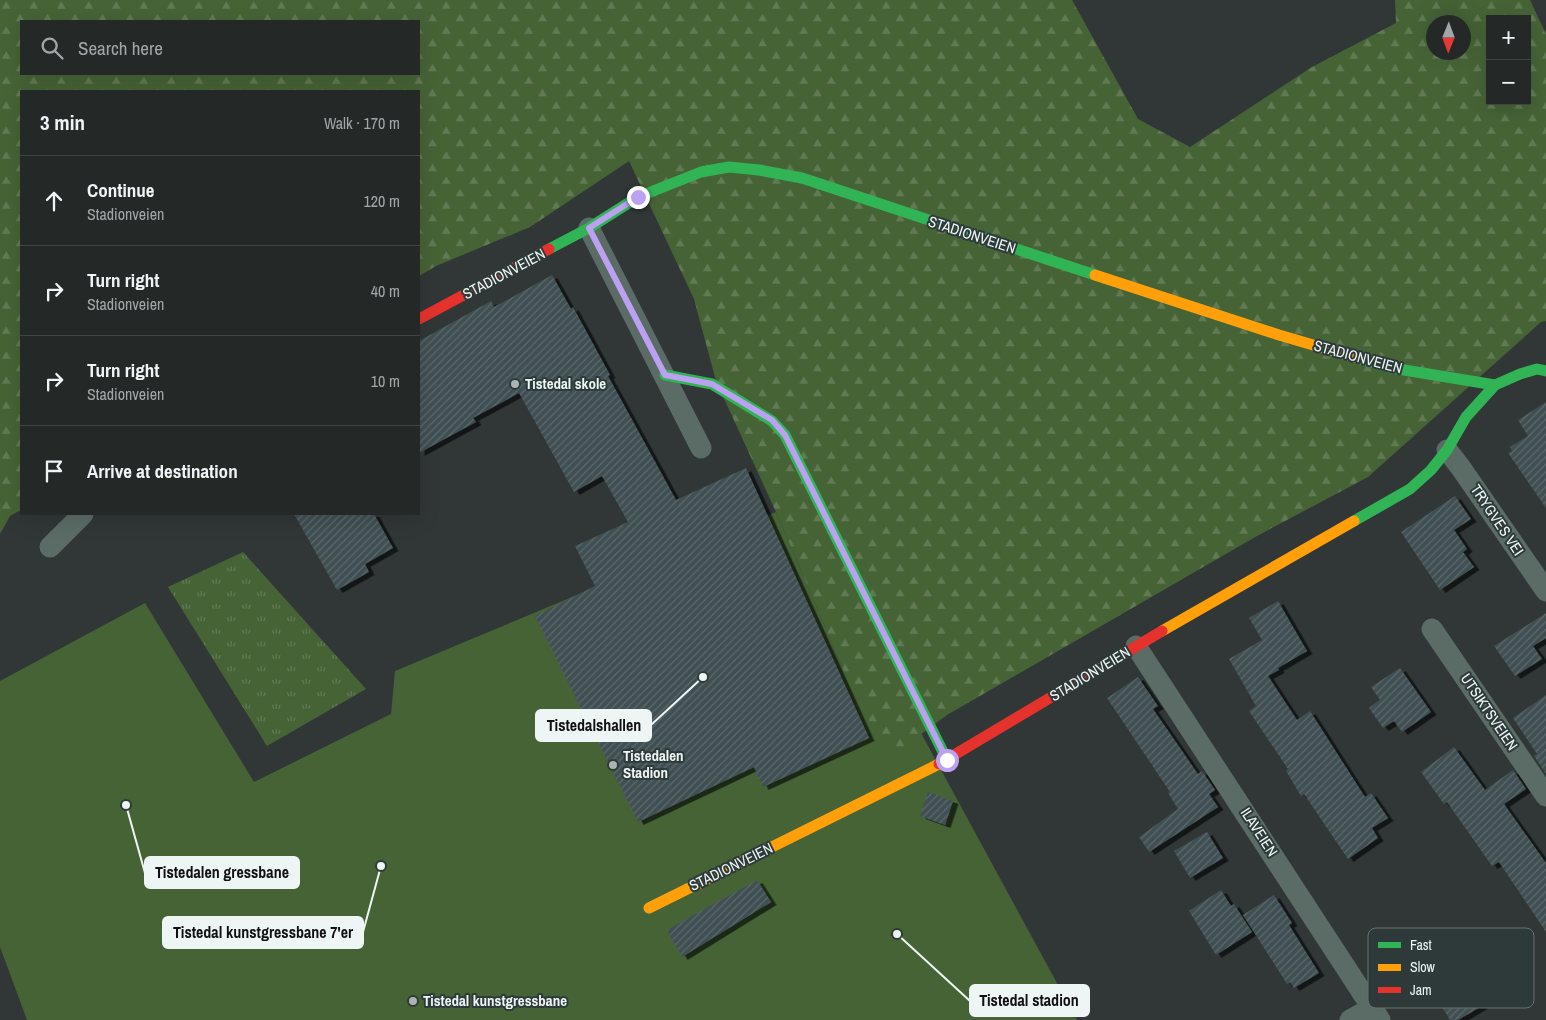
<!DOCTYPE html>
<meta charset="utf-8">
<style>
:root{--surface:#242928;--page:#2c3130;--text:#f1f3f6;--muted:#a3a6a8;--line:#414545}
body{margin:0;font-family:"Archivo Narrow",sans-serif;background:var(--page);color:var(--text)}
.controls{position:absolute;right:15px;top:15px;display:grid;overflow:hidden;border-radius:0px;box-shadow:0 5px 20px #0002}
.controls button{width:45px;height:45px;display:grid;place-items:center;padding:0;border:0;border-bottom:1px solid var(--line);background:var(--surface);color:var(--text);font:25px sans-serif}
.compass{position:absolute;left:1426px;top:15px;width:45px;height:45px;border-radius:50%;background:var(--surface);box-shadow:0 5px 20px #0002;rotate:181deg}
.stop{position:absolute;width:15px;height:15px;margin:-11px;border:4px solid #bca0f2;border-radius:50%;background:#fff}
.stop.end{background:#bca0f2;border-color:#fff;box-shadow:0 1px 5px #0008}
.list{margin:0;padding:0;list-style:none}
h2{display:flex;justify-content:space-between;align-items:center;height:65px;margin:0;padding:0 20px;font-size:21px}
h2 small{font-size:16px;font-weight:400;color:var(--muted)}
.list li{display:grid;grid-template-columns:32px 1fr auto;gap:15px;align-items:center;box-sizing:border-box;height:90px;padding:0 20px;border-top:1px solid var(--line)}
.list b{display:block;font-size:19px;white-space:nowrap}
.list p{margin:0;font-size:16px;white-space:nowrap;color:var(--muted)}
.list em{font-size:16px;font-style:normal;color:var(--muted)}
.icon{flex:none;width:28px;height:28px;fill:none;stroke:currentColor;stroke-width:2;stroke-linecap:round;stroke-linejoin:round}
.map{position:relative;flex:none;width:1546px;height:1020px;overflow:hidden}
.search{position:absolute;background:var(--surface);box-shadow:0 5px 20px #0002;left:20px;top:20px;width:400px;height:55px;display:flex;align-items:center;gap:12px;box-sizing:border-box;padding:0 18px;border-radius:0px;color:var(--muted);font-size:19px}
.panel{position:absolute;background:var(--surface);box-shadow:0 5px 20px #0002;left:20px;top:90px;width:400px;height:425px;border-radius:0px}
.map>svg:first-child{display:block}
</style>
<div class="map">
<svg width="1546" height="1020" viewBox="0 0 1546 1020">
<defs>
<pattern id="forest-firs" width="22" height="20" patternUnits="userSpaceOnUse" patternTransform="scale(1.25)"><rect width="22" height="20" fill="#466336"/><path d="M5 1l3.5 6h-7zM16 11l3.5 6h-7z" fill="#617a54"/></pattern>
<pattern id="park-tufts" width="24" height="20" patternUnits="userSpaceOnUse" patternTransform="scale(1.25)"><rect width="24" height="20" fill="#466336"/><path d="M3 7l-1-3M5 7V3M7 7l1-3M15 17l-1-3M17 17v-4M19 17l1-3" fill="none" stroke="#617a54"/></pattern>
<pattern id="building-hatch" width="6" height="6" patternUnits="userSpaceOnUse" patternTransform="scale(1.25)"><rect width="6" height="6" fill="#414f52"/><path d="M-1 1l2-2M0 6l6-6M5 7l2-2" fill="none" stroke="#5d696c"/></pattern>
<filter id="shadow"><feDropShadow dx="5.5" dy="3" stdDeviation="0" flood-color="#0009"/></filter>
</defs>
<rect width="100%" height="100%" fill="#303736"/>
<path fill="#466336" d="M 776,512 L 842,667 L 921,733 L 1077,1020 L 27,1020 L 0,947 L 0,681 L 145,603 L 254,782 L 391,714 L 395,671 Z"/>
<path fill="url(#forest-firs)" fill-rule="evenodd" d="M 0,0 L 1072,0 L 1138,119 L 1190,147 L 1312,67 L 1396,23 L 1395,0 L 1530,0 L 1546,34 L 1546,321 L 1541,322 L 1368,477 L 1257,536 L 947,715 L 908,744 L 890,753 L 883,748 L 842,667 L 776,512 L 716,381 L 694,299 L 629,161 L 530,227 L 436,266 L 419,276 L 419,91 L 21,91 L 21,510 L 10,516 L 0,534 ZM 1490,19 L 1527,19 L 1527,101 L 1490,101 ZM 21,21 L 419,21 L 419,74 L 21,74 ZM 1434,22 L 1464,22 L 1464,52 L 1434,52 Z"/>
<path fill="url(#park-tufts)" d="M 243,552 L 366,689 L 267,746 L 168,587 Z"/>
<g fill="url(#building-hatch)" filter="url(#shadow)">
<path d="M 552,275 L 571,309 L 573,307 L 610,375 L 608,376 L 676,500 L 746,468 L 869,738 L 763,787 L 754,767 L 638,822 L 535,616 L 595,586 L 575,546 L 628,522 L 602,476 L 574,492 L 519,393 L 473,418 L 476,422 L 419,453 L 419,341 L 491,301 L 494,307 Z"/>
<path d="M 1546,402 L 1546,508 L 1508,453 L 1512,451 L 1510,447 L 1528,436 L 1518,420 Z"/>
<path d="M 1455,496 L 1471,519 L 1454,530 L 1467,549 L 1463,552 L 1474,567 L 1440,590 L 1401,532 Z"/>
<path d="M 294,514 L 374,514 L 393,548 L 365,564 L 369,572 L 337,590 Z"/>
<path d="M 1278,601 L 1307,651 L 1278,668 L 1279,670 L 1268,676 L 1297,720 L 1310,711 L 1365,797 L 1371,793 L 1388,818 L 1372,828 L 1378,838 L 1348,859 L 1304,794 L 1301,796 L 1286,771 L 1288,769 L 1249,711 L 1256,706 L 1229,659 L 1262,640 L 1249,618 Z"/>
<path d="M 1546,613 L 1546,638 L 1533,646 L 1542,659 L 1515,676 L 1494,646 Z"/>
<path d="M 1400,668 L 1431,712 L 1402,732 L 1394,721 L 1383,728 L 1369,708 L 1380,700 L 1371,687 Z"/>
<path d="M 1138,677 L 1158,706 L 1153,709 L 1198,774 L 1202,771 L 1215,790 L 1209,794 L 1218,807 L 1149,852 L 1139,837 L 1178,809 L 1168,793 L 1170,792 L 1107,698 Z"/>
<path d="M 1546,695 L 1546,774 L 1534,756 L 1537,754 L 1513,718 Z"/>
<path d="M 1454,747 L 1485,790 L 1513,770 L 1526,789 L 1504,804 L 1546,863 L 1546,932 L 1499,862 L 1492,866 L 1447,802 L 1444,804 L 1421,772 Z"/>
<path d="M 928,792 L 953,801 L 945,825 L 920,816 Z"/>
<path d="M 1207,832 L 1223,858 L 1190,878 L 1174,851 Z"/>
<path d="M 757,880 L 771,902 L 682,957 L 667,930 Z"/>
<path d="M 1221,890 L 1231,906 L 1234,904 L 1252,932 L 1216,955 L 1189,911 Z"/>
<path d="M 1274,895 L 1292,923 L 1289,925 L 1319,973 L 1294,988 L 1290,982 L 1287,984 L 1243,915 Z"/>
<path d="M 1453,958 L 1482,1006 L 1458,1020 L 1450,1020 L 1423,976 Z"/>
</g>
<g fill="none" stroke-linecap="round" stroke-linejoin="round">
<g stroke="#5b6b65" stroke-width="21">
<path d="M 589,228 L 701,448"/>
<path d="M 1447,450 L 1461,468 L 1546,591"/>
<path d="M 50,547 L 83,514"/>
<path d="M 1432,629 L 1546,796"/>
<path d="M 1136,646 L 1380,1020"/>
<path d="M 1350,1020 L 1372,1008"/>
</g>
<g stroke="#30b455" stroke-width="11">
<path d="M 549,249 L 589,228 L 638,197 L 701,172 L 729,167 L 759,170 L 802,178 L 1095,275"/>
<path d="M 1354,357 L 1392,368 L 1495,385"/>
<path d="M 665,375 L 712,384 L 772,421 L 785,435 L 947,760"/>
<path d="M 1354,521 L 1410,489 L 1431,470 L 1447,450 L 1466,417 L 1495,385 L 1520,374 L 1537,369 L 1546,371"/>
</g>
<g stroke="#ff9f0a" stroke-width="11">
<path d="M 1095,275 L 1279,335 L 1354,357"/>
<path d="M 1162,631 L 1354,521"/>
<path d="M 649,908 L 939,764"/>
</g>
<g stroke="#e5322d" stroke-width="11">
<path d="M 419,319 L 549,249"/>
<path d="M 939,764 L 1162,631"/>
</g>
</g>
<g fill="none" stroke-linecap="round" stroke-linejoin="round">
<path stroke="#bca0f2" stroke-width="6" d="M 638,197 L 589,228 L 665,375 L 712,384 L 772,420 L 785,435 L 947,760"/>
</g>
<g fill="#acb3b2" stroke="#2d3a39" stroke-width="2">
<circle cx="515" cy="384" r="5"/>
<circle cx="613" cy="765" r="5"/>
<circle cx="413" cy="1001" r="5"/>
</g>
<g text-anchor="middle" stroke-width="4" stroke-linejoin="round" paint-order="stroke">
<g font-size="15" fill="#eef6f5" stroke="#2d3a39">
<text transform="translate(972 235) rotate(18)" y="5">STADIONVEIEN</text>
<text transform="translate(504 274) rotate(-28)" y="5">STADIONVEIEN</text>
<text transform="translate(1358 357) rotate(15)" y="5">STADIONVEIEN</text>
<text transform="translate(1497 520) rotate(56)" y="5">TRYGVES VEI</text>
<text transform="translate(1090 674) rotate(-31)" y="5">STADIONVEIEN</text>
<text transform="translate(1489 712) rotate(56)" y="5">UTSIKTSVEIEN</text>
<text transform="translate(1259 832) rotate(57)" y="5">ILAVEIEN</text>
<text transform="translate(731 867) rotate(-26)" y="5">STADIONVEIEN</text>
</g>
<g font-size="15" font-weight="bold" fill="#eef6f5" stroke="#2d3a39" text-anchor="start">
<text x="525" y="389">Tistedal skole</text>
<text x="623" y="761">Tistedalen<tspan x="623" dy="17">Stadion</tspan></text>
<text x="423" y="1006">Tistedal kunstgressbane</text>
</g>
</g>
<rect x="1368" y="928" width="166" height="80" rx="8" fill="#2d3a39" stroke="#677271" stroke-width="1"/>
<rect x="1378" y="942" width="23" height="6" fill="#30b455"/>
<rect x="1378" y="964" width="23" height="7" fill="#ff9f0a"/>
<rect x="1378" y="987" width="23" height="6" fill="#e5322d"/>
<g font-size="14" fill="#eef6f5">
<text x="1410" y="950">Fast</text>
<text x="1410" y="972">Slow</text>
<text x="1410" y="995">Jam</text>
</g>
<path fill="none" stroke="#eef6f5" stroke-width="2" d="M703 677L651 725M126 805L145 873M381 866L363 932M897 934L970 1001"/>
<g fill="#eef6f5" stroke="#2d3a39" stroke-width="2">
<circle cx="703" cy="677" r="5"/>
<circle cx="126" cy="805" r="5"/>
<circle cx="381" cy="866" r="5"/>
<circle cx="897" cy="934" r="5"/>
</g>
<g fill="#eef6f5" stroke="#eef6f5" stroke-width="2">
<rect x="536" y="710" width="115" height="31" rx="5"/>
<rect x="145" y="857" width="154" height="31" rx="5"/>
<rect x="163" y="917" width="200" height="31" rx="5"/>
<rect x="970" y="985" width="119" height="31" rx="5"/>
</g>
<g font-size="16" text-anchor="middle" font-weight="bold" fill="#111">
<text x="594" y="731">Tistedalshallen</text>
<text x="222" y="878">Tistedalen gressbane</text>
<text x="263" y="938">Tistedal kunstgressbane 7'er</text>
<text x="1029" y="1006">Tistedal stadion</text>
</g>
</svg>
<div class="controls">
<button>+</button>
<button>−</button>
</div>
<svg class="compass" viewBox="-18 -18 36 36"><path d="M0-13l5 13h-10z" fill="#e53935"/><path d="M0 13l5-13h-10z" fill="#a3a6a8"/></svg>
<div class="stop" style="left:947px;top:760px"></div>
<div class="stop end" style="left:638px;top:197px"></div>
<div class="search"><svg class="icon" aria-label="search" viewBox="0 0 24 24"><circle cx="10" cy="10" r="6"/><path d="M15 15l6 6"/></svg>Search here</div>
<section class="panel">
<h2>3 min<small>Walk · 170 m</small></h2>
<ul class="list">
<li><svg class="icon" aria-label="ahead" viewBox="0 0 24 24"><path d="M12 20V5M6 11l6-6 6 6"/></svg><div><b>Continue</b><p>Stadionveien</p></div><em>120 m</em></li>
<li><svg class="icon" aria-label="right" viewBox="0 0 24 24"><path d="M7 20v-9h11M14 6l5 5-5 5"/></svg><div><b>Turn right</b><p>Stadionveien</p></div><em>40 m</em></li>
<li><svg class="icon" aria-label="right" viewBox="0 0 24 24"><path d="M7 20v-9h11M14 6l5 5-5 5"/></svg><div><b>Turn right</b><p>Stadionveien</p></div><em>10 m</em></li>
<li><svg class="icon" aria-label="arrive" viewBox="0 0 24 24"><path d="M6 21V4h12l-3 4 3 4H6"/></svg><div><b>Arrive at destination</b></div></li>
</ul>
</section>
</div>
